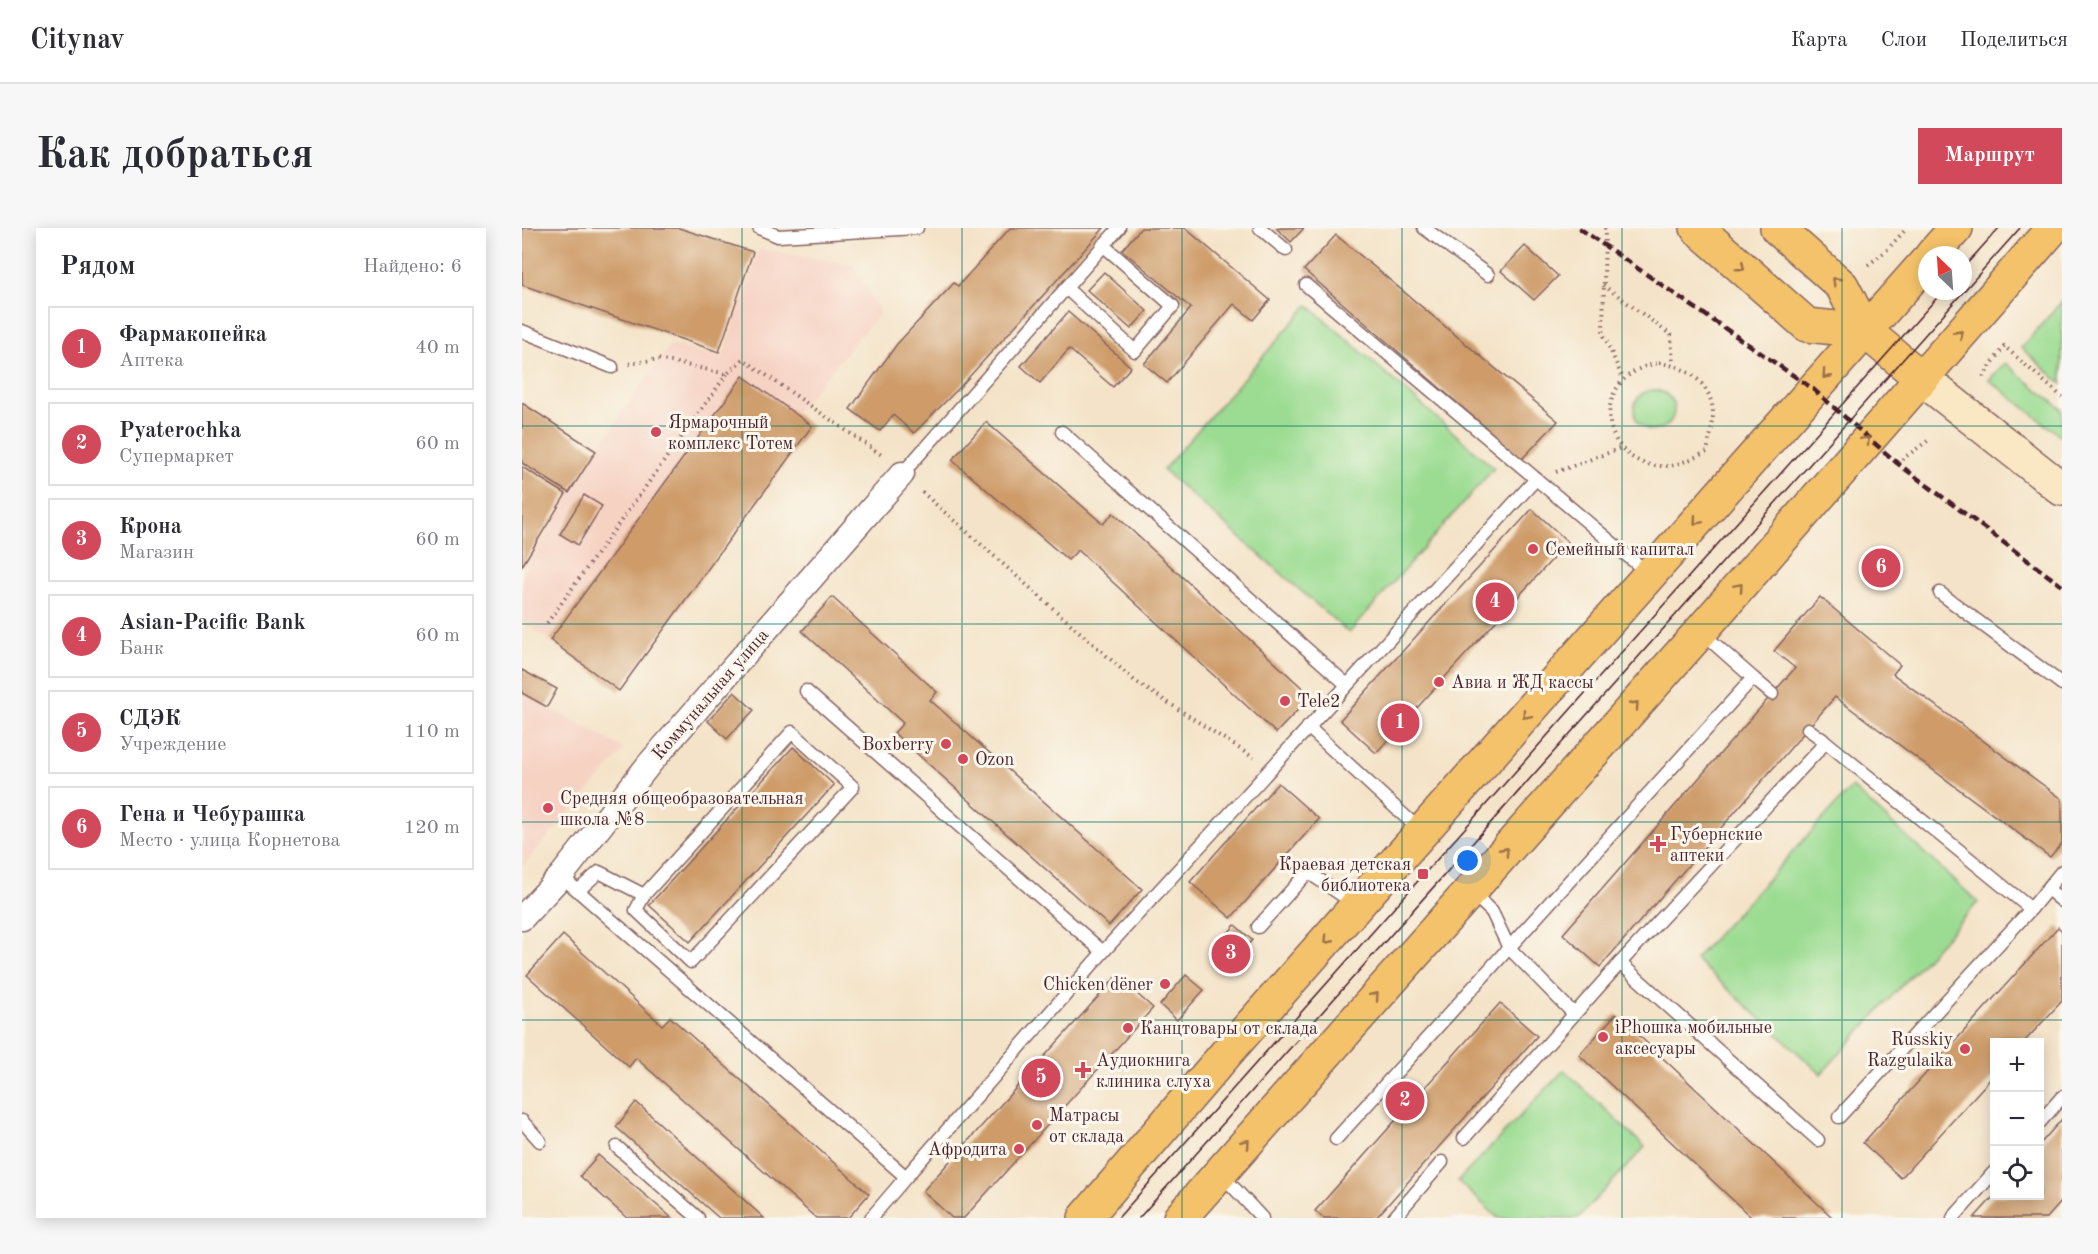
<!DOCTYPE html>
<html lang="ru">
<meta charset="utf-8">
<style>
:root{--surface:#fff;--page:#f7f7f7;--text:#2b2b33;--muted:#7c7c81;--line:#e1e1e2;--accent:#d1495b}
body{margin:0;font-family:"Old Standard TT",serif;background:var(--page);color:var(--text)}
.controls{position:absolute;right:18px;bottom:18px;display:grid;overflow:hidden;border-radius:0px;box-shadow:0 3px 15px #0003}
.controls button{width:54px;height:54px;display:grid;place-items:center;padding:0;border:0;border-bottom:2px solid var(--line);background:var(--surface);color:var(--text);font:30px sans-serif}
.compass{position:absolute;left:1396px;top:18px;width:54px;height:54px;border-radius:50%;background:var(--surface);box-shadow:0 3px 15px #0003;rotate:335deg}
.you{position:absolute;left:946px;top:633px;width:21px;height:21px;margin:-15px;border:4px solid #fff;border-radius:50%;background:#1a73e8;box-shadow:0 0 0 9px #1a73e833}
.badge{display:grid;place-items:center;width:39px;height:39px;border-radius:50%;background:var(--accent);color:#fff;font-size:20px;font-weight:700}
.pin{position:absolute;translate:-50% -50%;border:3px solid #fff;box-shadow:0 2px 6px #0006}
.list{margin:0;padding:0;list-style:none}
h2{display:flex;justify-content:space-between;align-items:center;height:78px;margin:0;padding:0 24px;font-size:26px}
h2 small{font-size:20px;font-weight:400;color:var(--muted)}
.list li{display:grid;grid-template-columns:39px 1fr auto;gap:18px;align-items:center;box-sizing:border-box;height:84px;margin:0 12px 12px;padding:0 12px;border:2px solid var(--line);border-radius:0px}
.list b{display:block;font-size:22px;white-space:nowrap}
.list p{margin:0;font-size:20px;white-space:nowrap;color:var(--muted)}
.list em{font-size:20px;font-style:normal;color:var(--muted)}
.icon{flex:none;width:33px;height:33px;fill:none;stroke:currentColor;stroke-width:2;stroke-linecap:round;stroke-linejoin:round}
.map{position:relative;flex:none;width:1540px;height:990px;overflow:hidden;border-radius:0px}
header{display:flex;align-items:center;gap:36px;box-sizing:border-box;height:84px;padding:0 30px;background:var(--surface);border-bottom:2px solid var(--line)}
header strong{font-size:28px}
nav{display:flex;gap:33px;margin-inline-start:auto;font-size:21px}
.intro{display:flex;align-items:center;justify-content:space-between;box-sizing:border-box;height:144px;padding:0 36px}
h1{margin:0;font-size:42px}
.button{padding:15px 27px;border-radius:0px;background:var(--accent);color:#fff;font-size:21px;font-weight:700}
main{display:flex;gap:36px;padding:0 36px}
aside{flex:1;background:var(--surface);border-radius:0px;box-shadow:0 3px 15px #0003}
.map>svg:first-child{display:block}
</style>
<header>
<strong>Citynav</strong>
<nav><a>Карта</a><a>Слои</a><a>Поделиться</a></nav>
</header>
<div class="intro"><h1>Как добраться</h1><a class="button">Маршрут</a></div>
<main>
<aside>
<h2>Рядом<small>Найдено: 6</small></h2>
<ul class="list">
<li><span class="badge">1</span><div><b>Фармакопейка</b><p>Аптека</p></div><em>40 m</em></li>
<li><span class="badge">2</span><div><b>Pyaterochka</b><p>Супермаркет</p></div><em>60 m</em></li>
<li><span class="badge">3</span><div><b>Крона</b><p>Магазин</p></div><em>60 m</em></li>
<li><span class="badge">4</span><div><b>Asian-Pacific Bank</b><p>Банк</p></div><em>60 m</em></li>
<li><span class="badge">5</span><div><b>СДЭК</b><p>Учреждение</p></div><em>110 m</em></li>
<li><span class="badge">6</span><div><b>Гена и Чебурашка</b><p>Место · улица Корнетова</p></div><em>120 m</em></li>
</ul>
</aside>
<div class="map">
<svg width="1540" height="990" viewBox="0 0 1540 990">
<rect width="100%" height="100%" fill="#fbf7ec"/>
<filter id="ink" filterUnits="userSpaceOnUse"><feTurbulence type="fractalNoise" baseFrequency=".0167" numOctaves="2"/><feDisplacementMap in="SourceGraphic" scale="12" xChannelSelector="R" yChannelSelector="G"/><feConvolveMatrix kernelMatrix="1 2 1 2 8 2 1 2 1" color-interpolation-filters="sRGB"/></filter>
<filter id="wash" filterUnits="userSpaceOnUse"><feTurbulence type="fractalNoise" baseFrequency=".008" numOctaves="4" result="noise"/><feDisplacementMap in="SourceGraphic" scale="24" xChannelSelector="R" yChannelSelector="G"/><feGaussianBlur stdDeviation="1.35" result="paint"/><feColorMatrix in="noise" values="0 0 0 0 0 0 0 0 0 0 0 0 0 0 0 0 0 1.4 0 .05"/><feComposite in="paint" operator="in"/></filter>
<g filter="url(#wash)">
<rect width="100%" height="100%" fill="#f4e3c8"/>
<g fill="#f6d2c3">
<path d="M 237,21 L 332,37 L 358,85 L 273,185 L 221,148 L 28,412 L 0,394 L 0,346 L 74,223 L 148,117 L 200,130 Z"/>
<path d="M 0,465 L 103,521 L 0,639 Z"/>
</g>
<g fill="#9bdc92" stroke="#727e5e" stroke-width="1.5">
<path d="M 1540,73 L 1540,156 L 1499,120 Z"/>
<path d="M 786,77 L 972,240 L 827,405 L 641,242 Z"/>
<path d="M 1483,135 L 1540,181 L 1540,209 L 1467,152 Z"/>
<circle cx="1132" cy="182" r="20"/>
<path d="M 1330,559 L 1456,674 L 1299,846 L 1173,731 Z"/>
<path d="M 1042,842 L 1123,919 L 1056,990 L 976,990 L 936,953 Z"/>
</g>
<g id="blocks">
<g fill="#ce9b69">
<path d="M 0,0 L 157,0 L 231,24 L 197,124 L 0,57 Z"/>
<path d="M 488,0 L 582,0 L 437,160 L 392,205 L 371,187 L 358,203 L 328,181 L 375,116 L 432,55 L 436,58 Z"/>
<path d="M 619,0 L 663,0 L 748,72 L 731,92 L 712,76 L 645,155 L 622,136 L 669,80 L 600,22 Z"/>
<path d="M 754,0 L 782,0 L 769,14 Z"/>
<path d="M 814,7 L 1036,193 L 1000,231 L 782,42 Z"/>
<path d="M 1003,18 L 1036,48 L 1012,72 L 979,43 Z"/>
<path d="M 582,44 L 625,83 L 609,101 L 565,62 Z"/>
<path d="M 546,84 L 609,139 L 591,159 L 547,121 L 518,155 L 499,138 Z"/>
<path d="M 221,148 L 290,198 L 97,463 L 28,412 Z"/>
<path d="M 0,175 L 74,223 L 47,265 L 0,235 Z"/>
<path d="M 464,194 L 581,296 L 591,285 L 789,468 L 754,505 L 556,322 L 546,332 L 430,232 Z"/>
<path d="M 0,239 L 44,266 L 0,338 Z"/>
<path d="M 62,267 L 80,278 L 56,317 L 38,306 Z"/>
<path d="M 1010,281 L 1046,314 L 854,525 L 818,492 Z"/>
<path d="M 310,369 L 415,464 L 408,472 L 620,661 L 587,698 L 372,505 L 381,495 L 280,403 Z"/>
<path d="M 1298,369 L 1378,437 L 1371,446 L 1540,571 L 1540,615 L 1528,629 L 1313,469 L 1078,739 L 1041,706 L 1273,440 L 1252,423 Z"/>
<path d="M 0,442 L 35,461 L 25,479 L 0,465 Z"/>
<path d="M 212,464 L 232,482 L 205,511 L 186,493 Z"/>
<path d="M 271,519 L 312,557 L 168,714 L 127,677 Z"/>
<path d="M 756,555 L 797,591 L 709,690 L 668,654 Z"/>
<path d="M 713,697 L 730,712 L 714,731 L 697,715 Z"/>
<path d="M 1536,699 L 1540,703 L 1540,773 L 1502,814 L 1472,814 L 1472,847 L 1379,950 L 1341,915 Z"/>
<path d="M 41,707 L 140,797 L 148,789 L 347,966 L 326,990 L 294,990 L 114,830 L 107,839 L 5,747 Z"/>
<path d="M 664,747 L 682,762 L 655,792 L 638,777 Z"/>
<path d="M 595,748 L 631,780 L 442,990 L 430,990 L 401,963 Z"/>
<path d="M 978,775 L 1015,808 L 854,990 L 802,990 L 793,983 Z"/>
<path d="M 1094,786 L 1311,990 L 1230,990 L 1057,827 Z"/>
<path d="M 114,874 L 242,990 L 197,990 L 94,899 Z"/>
<path d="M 1540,891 L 1540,973 L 1525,990 L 1452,990 L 1472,968 L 1518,968 L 1518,916 Z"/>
<path d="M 76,927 L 150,990 L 105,990 L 58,948 Z"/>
</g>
</g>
</g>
<g filter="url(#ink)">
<use href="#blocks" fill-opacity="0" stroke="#866462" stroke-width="1.5"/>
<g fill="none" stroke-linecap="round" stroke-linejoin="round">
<g stroke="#866462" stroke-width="15">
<g id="service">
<path d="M 237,0 L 256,8 L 395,0"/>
<path d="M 738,0 L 764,22"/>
<path d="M 902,0 L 966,47"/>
<path d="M 784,57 L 1127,346"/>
<path d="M 544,60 L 613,123 L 651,78 L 581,17"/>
<path d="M 0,103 L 90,139"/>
<path d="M 540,204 L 824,456"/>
<path d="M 380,246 L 597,0"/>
<path d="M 1418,365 L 1540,456"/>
<path d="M 1231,450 L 1250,466"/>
<path d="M 284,463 L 581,724"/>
<path d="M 786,499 L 900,604"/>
<path d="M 1286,501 L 1304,514"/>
<path d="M 39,648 L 384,949 L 349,990"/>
<path d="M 58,661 L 77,644 L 122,667 L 270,504 L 331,559 L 169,734 L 114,682 L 122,667"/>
<path d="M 1526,661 L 1540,673"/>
<path d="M 948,663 L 970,684 L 987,720 L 1052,786"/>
<path d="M 1509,681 L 1540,643"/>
<path d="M 736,699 L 786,644 L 833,676"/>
<path d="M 1098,735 L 1296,912"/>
<path d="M 0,893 L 18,913"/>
<path d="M 1518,894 L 1540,869"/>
<path d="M 942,910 L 1098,735 L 1304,514 L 1509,681 L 1317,889"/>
<path d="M 814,911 L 1231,450 L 1179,404"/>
<path d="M 95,919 L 176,990"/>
<path d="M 700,947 L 740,990"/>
<path d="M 384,949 L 581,724 L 1014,251"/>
<path d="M 872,990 L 920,934"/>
<path d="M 1431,990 L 1472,944"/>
</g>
</g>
<g stroke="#866462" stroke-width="27">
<path id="minor" d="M 0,690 L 39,648 L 128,535 L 380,246"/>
</g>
<g stroke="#866462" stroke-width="36">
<path id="secondary" d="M 1398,149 L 1540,261"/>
</g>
<g stroke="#866462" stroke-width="36">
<g id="primary">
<path d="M 1175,0 L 1285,97 L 1343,103"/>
<path d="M 1255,0 L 1320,58 L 1343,103 L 1398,149"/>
</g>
</g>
<g stroke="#866462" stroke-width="36">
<g id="trunk">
<path d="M 1410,27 L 1434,0"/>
<path d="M 563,990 L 707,822 L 1405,33"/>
<path d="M 658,990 L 1178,404 L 1531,0"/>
</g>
</g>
<g stroke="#866462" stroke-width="4" stroke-dasharray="1.5 4.5" stroke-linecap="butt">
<path d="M 1083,0 L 1081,105 L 1101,151"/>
<path d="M 1346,37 L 1363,24 L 1385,0"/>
<path d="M 1081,57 L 1149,107 L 1151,136"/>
<path d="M 1137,135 C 1165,138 1191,156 1191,187 C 1191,199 1187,213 1185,224 C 1173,229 1158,237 1145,238 C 1078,242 1062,147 1137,135 Z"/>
<path d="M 107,136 L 136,131 L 205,146 L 221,131 L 361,228"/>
<path d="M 1461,149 L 1482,118 L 1540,169"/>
<path d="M 1375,235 L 1407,212"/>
<path d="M 1034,244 L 1099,220"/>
<path d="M 400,264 L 614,454 L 732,530"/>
<path d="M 25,395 L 205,146"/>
</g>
<use href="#service" stroke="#fff" stroke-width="12"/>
<use href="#minor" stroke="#fff" stroke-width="24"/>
<use href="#secondary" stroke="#fae7c3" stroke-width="33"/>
<use href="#primary" stroke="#f3c26a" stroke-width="33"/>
<use href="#trunk" stroke="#f3c26a" stroke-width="33"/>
<g stroke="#4a1f2b" stroke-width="1.5">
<path d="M 1441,40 L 1477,0"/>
<path d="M 596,990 L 1421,63"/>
<path d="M 617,990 L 1498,0"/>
</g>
<path stroke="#4a1f2b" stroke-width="4.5" stroke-dasharray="9 4.5" stroke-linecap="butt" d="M 1057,0 L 1291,161 L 1375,235 L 1540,358"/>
</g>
<defs><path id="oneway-chevron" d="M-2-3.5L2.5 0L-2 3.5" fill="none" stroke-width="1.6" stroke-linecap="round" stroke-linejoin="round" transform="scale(1.5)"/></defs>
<g stroke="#9e704a">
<use href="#oneway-chevron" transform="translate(1219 39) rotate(41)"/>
<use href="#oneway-chevron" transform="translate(1314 53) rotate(-136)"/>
<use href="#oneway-chevron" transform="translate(1437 106) rotate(-48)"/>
<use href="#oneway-chevron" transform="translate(1304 147) rotate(132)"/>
<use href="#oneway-chevron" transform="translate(1344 212) rotate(-49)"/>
<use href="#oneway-chevron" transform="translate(1175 293) rotate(131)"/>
<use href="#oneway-chevron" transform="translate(1217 359) rotate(-49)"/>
<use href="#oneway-chevron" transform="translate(1113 477) rotate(-48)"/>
<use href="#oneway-chevron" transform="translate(1004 487) rotate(131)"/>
<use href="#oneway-chevron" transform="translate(983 623) rotate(-48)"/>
<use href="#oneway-chevron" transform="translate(806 712) rotate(132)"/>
<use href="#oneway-chevron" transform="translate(853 768) rotate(-49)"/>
<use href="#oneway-chevron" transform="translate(724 915) rotate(-49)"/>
</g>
</g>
<path fill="none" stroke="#0f766e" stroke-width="1.5" stroke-opacity="0.55" d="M 220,0 L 220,990M 440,0 L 440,990M 660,0 L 660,990M 880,0 L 880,990M 1100,0 L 1100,990M 1320,0 L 1320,990M 0,198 L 1540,198M 0,396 L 1540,396M 0,594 L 1540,594M 0,792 L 1540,792"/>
<g fill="#d1495b" stroke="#fbf7ec" stroke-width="2">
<circle cx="134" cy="204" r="6"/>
<circle cx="1011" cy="321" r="6"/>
<circle cx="917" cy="454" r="6"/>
<circle cx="763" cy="473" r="6"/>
<circle cx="424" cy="516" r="6"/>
<circle cx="441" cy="531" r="6"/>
<circle cx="26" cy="580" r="6"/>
<path d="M1133 607h6v6h6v6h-6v6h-6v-6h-6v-6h6z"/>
<rect x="895" y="640" width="12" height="12" rx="3"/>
<circle cx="643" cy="756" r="6"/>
<circle cx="606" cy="800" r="6"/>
<circle cx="1081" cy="809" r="6"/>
<circle cx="1443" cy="821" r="6"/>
<path d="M558 833h6v6h6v6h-6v6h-6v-6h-6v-6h6z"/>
<circle cx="515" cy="897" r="6"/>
<circle cx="497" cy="921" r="6"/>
</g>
<g text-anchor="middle" stroke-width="6" stroke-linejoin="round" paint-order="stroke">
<g font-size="18" fill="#4a1f2b" stroke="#fbf7ec" text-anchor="start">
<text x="146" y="200">Ярмарочный<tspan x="146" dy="21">комплекс Тотем</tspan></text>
<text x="1023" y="327">Семейный капитал</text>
<text x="929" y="460">Авиа и ЖД кассы</text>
<text x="775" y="479">Tele2</text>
<text x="412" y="522" text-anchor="end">Boxberry</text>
<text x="453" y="537">Ozon</text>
<text x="38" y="576">Средняя общеобразовательная<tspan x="38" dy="21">школа №8</tspan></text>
<text x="1148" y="612">Губернские<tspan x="1148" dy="21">аптеки</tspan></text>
<text x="889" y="642" text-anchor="end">Краевая детская<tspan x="889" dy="21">библиотека</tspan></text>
<text x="631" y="762" text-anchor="end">Chicken dëner</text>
<text x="1093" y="805">iPhoшка мобильные<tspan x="1093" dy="21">аксесуары</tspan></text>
<text x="618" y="806">Канцтовары от склада</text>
<text x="1431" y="817" text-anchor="end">Russkiy<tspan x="1431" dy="21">Razgulaika</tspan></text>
<text x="574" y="838">Аудиокнига<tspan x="574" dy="21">клиника слуха</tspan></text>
<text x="527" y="893">Матрасы<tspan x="527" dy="21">от склада</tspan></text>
<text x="485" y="927" text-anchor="end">Афродита</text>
</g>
<g font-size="18" fill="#4a1f2b" stroke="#fbf7ec">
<text transform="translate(188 466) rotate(-49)" y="6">Коммунальная улица</text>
</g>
</g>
</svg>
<div class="controls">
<button>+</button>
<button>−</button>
<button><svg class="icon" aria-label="locate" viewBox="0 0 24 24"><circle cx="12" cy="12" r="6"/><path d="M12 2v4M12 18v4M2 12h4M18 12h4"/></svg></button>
</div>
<svg class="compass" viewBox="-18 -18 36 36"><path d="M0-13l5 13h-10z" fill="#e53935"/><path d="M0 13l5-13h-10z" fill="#7c7c81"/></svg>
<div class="you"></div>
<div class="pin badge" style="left:878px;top:495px">1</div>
<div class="pin badge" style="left:883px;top:873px">2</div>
<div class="pin badge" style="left:709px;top:726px">3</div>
<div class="pin badge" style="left:973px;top:374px">4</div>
<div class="pin badge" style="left:519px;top:850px">5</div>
<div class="pin badge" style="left:1359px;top:340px">6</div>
</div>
</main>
